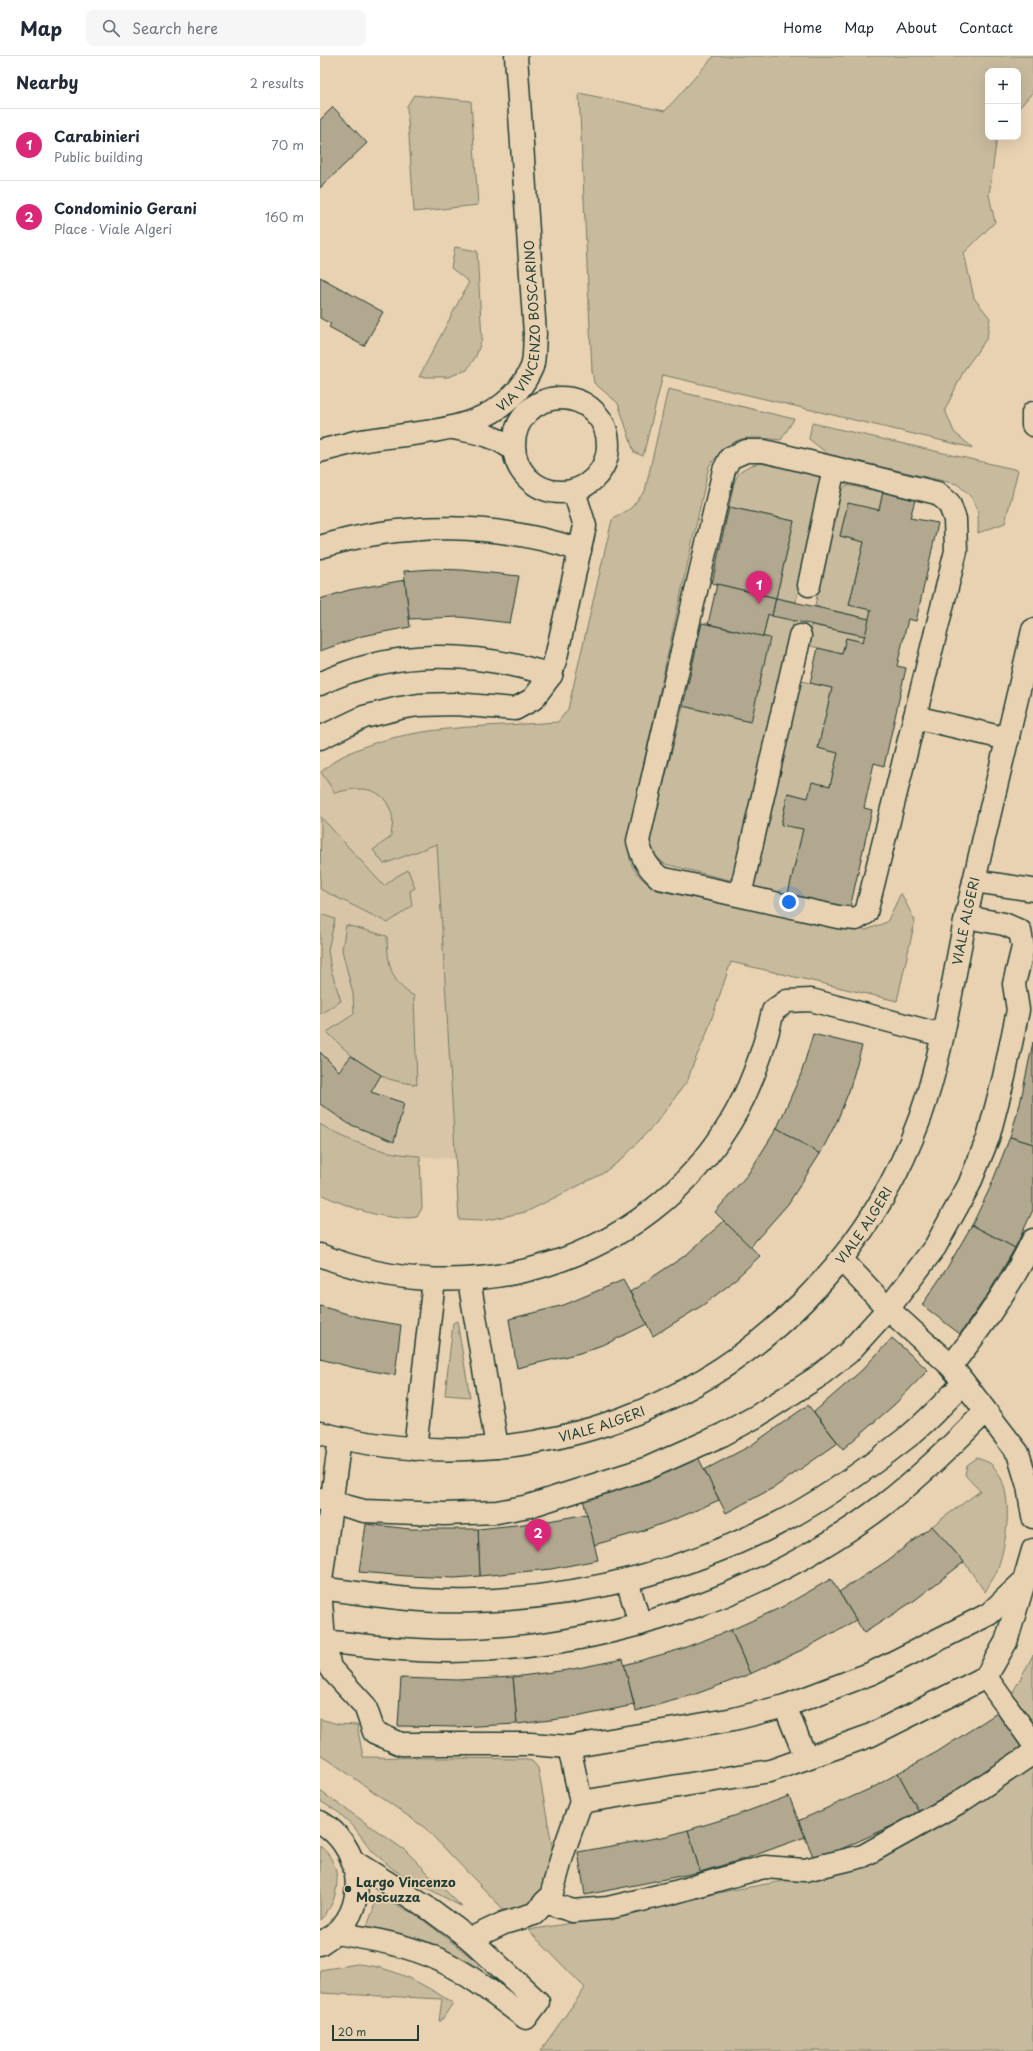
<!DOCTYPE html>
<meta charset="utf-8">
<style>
:root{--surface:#fff;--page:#f6f6f7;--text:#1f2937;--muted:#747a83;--line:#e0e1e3;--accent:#db2777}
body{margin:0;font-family:"Playpen Sans",sans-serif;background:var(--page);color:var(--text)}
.controls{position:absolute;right:12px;top:12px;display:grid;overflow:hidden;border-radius:8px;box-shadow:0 4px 16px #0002}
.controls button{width:36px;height:36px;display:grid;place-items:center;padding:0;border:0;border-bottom:1px solid var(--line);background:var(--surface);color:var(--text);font:20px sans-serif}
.scale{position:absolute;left:12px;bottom:10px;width:87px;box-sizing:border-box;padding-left:4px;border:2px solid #1f3d34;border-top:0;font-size:11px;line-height:14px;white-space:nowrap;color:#1f3d34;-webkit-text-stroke:3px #e9d2b2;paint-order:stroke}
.you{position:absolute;left:469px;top:846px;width:14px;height:14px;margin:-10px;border:3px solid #fff;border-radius:50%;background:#1a73e8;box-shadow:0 0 0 6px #1a73e833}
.badge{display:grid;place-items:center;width:26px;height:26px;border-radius:50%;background:var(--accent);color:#fff;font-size:13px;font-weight:700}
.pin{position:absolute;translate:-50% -33px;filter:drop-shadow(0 1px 2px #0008)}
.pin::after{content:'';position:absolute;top:21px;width:14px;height:12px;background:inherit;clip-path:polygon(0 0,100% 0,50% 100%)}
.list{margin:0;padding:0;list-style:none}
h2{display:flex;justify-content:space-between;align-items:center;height:52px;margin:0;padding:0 16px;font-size:17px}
h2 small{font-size:13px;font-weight:400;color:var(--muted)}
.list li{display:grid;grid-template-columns:26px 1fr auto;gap:12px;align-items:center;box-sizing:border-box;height:72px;padding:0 16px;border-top:1px solid var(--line)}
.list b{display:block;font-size:15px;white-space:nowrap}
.list p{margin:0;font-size:13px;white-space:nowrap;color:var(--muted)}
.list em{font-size:13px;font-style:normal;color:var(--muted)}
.icon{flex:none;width:22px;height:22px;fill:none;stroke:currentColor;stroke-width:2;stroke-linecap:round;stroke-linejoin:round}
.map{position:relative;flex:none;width:713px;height:1995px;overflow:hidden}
header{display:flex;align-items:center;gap:24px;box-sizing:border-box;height:56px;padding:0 20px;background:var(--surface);border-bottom:1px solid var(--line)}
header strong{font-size:19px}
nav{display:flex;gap:22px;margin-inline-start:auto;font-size:14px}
.search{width:280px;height:36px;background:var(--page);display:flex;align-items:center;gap:10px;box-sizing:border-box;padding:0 14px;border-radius:8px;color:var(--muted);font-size:15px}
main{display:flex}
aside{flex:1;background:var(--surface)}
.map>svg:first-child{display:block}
</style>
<header>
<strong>Map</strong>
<div class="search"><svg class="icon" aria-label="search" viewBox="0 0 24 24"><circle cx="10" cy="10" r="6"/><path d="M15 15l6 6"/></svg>Search here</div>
<nav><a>Home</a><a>Map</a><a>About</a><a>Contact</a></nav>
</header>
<main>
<aside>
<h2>Nearby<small>2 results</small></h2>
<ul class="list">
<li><span class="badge">1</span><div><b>Carabinieri</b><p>Public building</p></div><em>70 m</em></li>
<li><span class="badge">2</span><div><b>Condominio Gerani</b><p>Place · Viale Algeri</p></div><em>160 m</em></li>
</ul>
</aside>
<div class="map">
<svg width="713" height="1995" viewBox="0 0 713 1995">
<rect width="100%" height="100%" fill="#e9d2b2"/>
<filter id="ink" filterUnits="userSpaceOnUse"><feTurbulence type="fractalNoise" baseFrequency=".025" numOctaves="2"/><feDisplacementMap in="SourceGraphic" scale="8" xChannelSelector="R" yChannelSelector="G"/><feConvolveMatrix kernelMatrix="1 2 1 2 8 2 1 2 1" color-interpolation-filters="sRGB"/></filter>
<g filter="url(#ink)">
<path fill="#d8c5a8" d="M 111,675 L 135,1103 L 82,1099 L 56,1093 L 34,1086 L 0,1068 L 0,716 L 22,700 L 49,689 Z"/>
<g fill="#c8ba9d" stroke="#747c68">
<path d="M 394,0 L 713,0 L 713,36 L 698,53 L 698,15 L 668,15 L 668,81 L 677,81 L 669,139 L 675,166 L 644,197 L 654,242 L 670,262 L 667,282 L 644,314 L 625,354 L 634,376 L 653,392 L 343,319 L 323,400 L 314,396 L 298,347 L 274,327 L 272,315 L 259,37 L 345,55 Z"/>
<path d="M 94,39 L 151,45 L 158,149 L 94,156 L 87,50 Z"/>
<path d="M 135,191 L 157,195 L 162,283 L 156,300 L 147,314 L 128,321 L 99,321 L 149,226 L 131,212 Z"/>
<path d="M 348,333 L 474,363 L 461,384 C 424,380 414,378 389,410 L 309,775 C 308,808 309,814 336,834 L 521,872 L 546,874 L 567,866 L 581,837 L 595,865 L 577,945 L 411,906 L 386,979 L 372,1011 L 368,1024 L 336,1067 L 302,1103 L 282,1118 L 206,1156 L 162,1165 L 139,1164 L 117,788 L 64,808 L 53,794 L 71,781 C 71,775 74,765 72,759 C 64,729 39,730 15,737 L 1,716 C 8,710 15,704 23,700 C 84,668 170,671 238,666 L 248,653 L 292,464 L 311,452 L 325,435 Z"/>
<path d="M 492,367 L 698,414 L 685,467 L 658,477 C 659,451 658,445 637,428 L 509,399 L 489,383 Z"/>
<path d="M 440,407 L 494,417 L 502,424 L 476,546 L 456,542 L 474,465 L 409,451 C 415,426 412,413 440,407 Z"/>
<path d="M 526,429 L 563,436 L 559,454 L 528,448 L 520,480 L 544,486 L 529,549 L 551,554 L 549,563 L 495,550 L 517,440 Z"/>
<path d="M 448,558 L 474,564 L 416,818 L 409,824 L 345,808 L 334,799 L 329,787 L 363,650 L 430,666 L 443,581 Z"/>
<path d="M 491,569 L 545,580 L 543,586 L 526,582 L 522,598 L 487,589 Z"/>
<path d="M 477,624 L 512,632 L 498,692 L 518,697 L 510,730 L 488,742 L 468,737 L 461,768 L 483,773 L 468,838 L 430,830 Z"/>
<path d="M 1,761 L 64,830 L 77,820 L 88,814 L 95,832 L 90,835 L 92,850 L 68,867 L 0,833 Z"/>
<path d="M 0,858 L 15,863 L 8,894 L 11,914 L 21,945 L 0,958 Z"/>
<path d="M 26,869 L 67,880 C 68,906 69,926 94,940 L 97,1029 C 88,1027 78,1026 69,1023 C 46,1015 24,993 7,976 L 34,958 L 33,938 L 22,894 Z"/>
<path d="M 0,1068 C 30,1087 65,1098 100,1100 L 102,1152 L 97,1161 C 64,1166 30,1151 0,1138 Z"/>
<path d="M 137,1265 L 150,1341 L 125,1339 L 133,1267 Z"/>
<path d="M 657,1402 C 662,1404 670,1406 673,1410 C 696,1434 687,1489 676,1517 C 673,1523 669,1529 665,1536 L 644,1506 L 612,1470 L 660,1435 L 645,1419 L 647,1409 Z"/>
<path d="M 713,1599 L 713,1668 L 692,1638 Z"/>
<path d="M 0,1663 L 18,1668 L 37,1669 L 43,1701 L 203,1703 L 212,1705 L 218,1712 L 234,1800 L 217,1844 L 203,1853 L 184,1854 L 105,1772 L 0,1698 Z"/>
<path d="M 713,1709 L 713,1995 L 220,1995 L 265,1932 L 208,1874 L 315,1857 L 407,1835 L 543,1811 Z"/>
<path d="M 0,1735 L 86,1795 L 142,1851 L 74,1814 L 52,1795 L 34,1771 L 18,1756 L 0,1745 Z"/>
<path d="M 0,1790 C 24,1809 21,1844 0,1864 Z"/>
<path d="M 56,1838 L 98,1860 L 160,1908 L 154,1913 C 119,1887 88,1879 46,1872 L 53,1855 Z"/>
<path d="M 37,1908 C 74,1911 103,1928 133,1947 L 121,1965 L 119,1965 L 122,1943 L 0,1937 L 0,1914 Z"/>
</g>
<g fill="#b2a88f" stroke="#1f3d34">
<path d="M 13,51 L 47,87 L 0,132 L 0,64 Z"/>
<path d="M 0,221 L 63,256 L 44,290 L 9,271 L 11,268 L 0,262 Z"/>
<path d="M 563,436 L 595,444 L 590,462 L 618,467 L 596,565 L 588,563 L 577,610 L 586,612 L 564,710 L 554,707 L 544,752 L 552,754 L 530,852 L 468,838 L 483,773 L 461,769 L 468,737 L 488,742 L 492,726 L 510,730 L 518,697 L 498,692 L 512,632 L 490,627 L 498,592 L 522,598 L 526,582 L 543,586 L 551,554 L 529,549 L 544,486 L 520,480 L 528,447 L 559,454 Z"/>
<path d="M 409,451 L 474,465 L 456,542 L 392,527 Z"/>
<path d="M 113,513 L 142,514 L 199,520 L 190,567 L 140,561 L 89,563 L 84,515 Z"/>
<path d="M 85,524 L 90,571 L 42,580 L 0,595 L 0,543 L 29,534 Z"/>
<path d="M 397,528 L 456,542 L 452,560 L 448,558 L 443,581 L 388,568 Z"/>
<path d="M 456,542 L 549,563 L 545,580 L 452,560 Z"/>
<path d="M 382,567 L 450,582 L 431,666 L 363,650 Z"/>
<path d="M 493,978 L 542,990 L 529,1035 L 517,1065 L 500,1098 L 457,1072 L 481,1018 Z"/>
<path d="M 713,986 L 713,1088 L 690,1081 L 700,1048 Z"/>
<path d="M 0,996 L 19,1015 L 31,1000 L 61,1019 L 51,1036 L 84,1047 L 74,1086 L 29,1068 L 0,1048 Z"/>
<path d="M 457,1072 L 500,1098 L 468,1148 L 430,1191 L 395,1156 L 428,1118 Z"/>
<path d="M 690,1081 L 713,1088 L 713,1154 L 695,1192 L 652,1169 L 670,1132 Z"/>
<path d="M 404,1165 L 440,1200 L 409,1229 L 383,1249 L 333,1280 L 310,1236 L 366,1199 Z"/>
<path d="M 652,1169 L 695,1192 L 668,1238 L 640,1278 L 602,1249 L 627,1212 Z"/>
<path d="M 303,1224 L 327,1268 L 290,1286 L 260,1297 L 197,1312 L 189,1263 L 244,1249 Z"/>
<path d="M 0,1250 L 45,1263 L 81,1269 L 75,1319 L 35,1312 L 0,1303 Z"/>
<path d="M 572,1282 L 608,1314 L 574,1349 L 523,1393 L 494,1356 L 541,1315 Z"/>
<path d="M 488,1349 L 518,1387 L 455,1431 L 406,1457 L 384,1414 L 430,1390 Z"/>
<path d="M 378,1401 L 399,1444 L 363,1460 L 319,1476 L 274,1489 L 263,1443 Z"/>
<path d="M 267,1458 L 278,1504 L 231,1513 L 160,1520 L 158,1473 L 223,1466 Z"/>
<path d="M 46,1468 L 90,1473 L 158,1473 L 160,1520 L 135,1522 L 87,1520 L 39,1516 Z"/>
<path d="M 612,1470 L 644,1506 L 595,1544 L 544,1577 L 519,1536 L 567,1505 Z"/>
<path d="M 511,1523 L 536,1564 L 484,1593 L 430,1618 L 411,1574 L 462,1551 Z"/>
<path d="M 411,1574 L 430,1618 L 373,1639 L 316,1655 L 304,1609 L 358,1594 Z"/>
<path d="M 303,1603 L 314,1649 L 256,1661 L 197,1668 L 193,1621 L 248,1614 Z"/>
<path d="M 193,1621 L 197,1668 L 138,1671 L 78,1670 L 81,1622 L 137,1624 Z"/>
<path d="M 677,1657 L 702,1692 L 639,1733 L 599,1756 L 578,1717 L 617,1696 Z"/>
<path d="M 578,1717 L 599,1756 L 574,1769 L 495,1805 L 478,1765 L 554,1731 Z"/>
<path d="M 469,1740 L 485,1781 L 427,1802 L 380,1816 L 368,1774 L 414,1760 Z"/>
<path d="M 368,1774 L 380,1816 L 265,1839 L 258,1796 L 347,1780 Z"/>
</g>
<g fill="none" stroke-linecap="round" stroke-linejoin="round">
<g stroke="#1f3d34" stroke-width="25">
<g id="minor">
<circle cx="241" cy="389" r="47"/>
<path d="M 713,357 L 713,369"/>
<path d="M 133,372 C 158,377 173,378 194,394"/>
<path id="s1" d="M 0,395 C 12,392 24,389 35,386 C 97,374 182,381 212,311 C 215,302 214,288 215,278 L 196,0"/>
<path d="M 426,395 L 444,395 L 617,437 L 629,447 L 635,463 L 636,495 L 546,857 L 536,863 L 518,861 L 340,822 C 327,811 322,802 318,785 L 404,414 L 410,402 Z"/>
<path d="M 0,491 C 85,465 175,466 260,494"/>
<path d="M 489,529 L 514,412"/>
<path d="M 0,628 C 73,592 154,595 231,619"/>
<path d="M 595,661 L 688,683"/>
<path d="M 0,682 L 44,661 L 80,652 L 99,649 L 136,648 L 195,653 L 213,643 L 231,619 L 237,597 L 265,470 L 254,435"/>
<path d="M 654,825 L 713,834"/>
<path d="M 420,839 L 480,580"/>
<path d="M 0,1199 C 150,1259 324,1207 410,1067 C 431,1032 444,994 453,955 L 467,945 L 491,944 L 622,979"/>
<path d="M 521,1203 L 568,1253 L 631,1310 L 698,1397 L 708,1430 L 713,1461"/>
<path d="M 149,1224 L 177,1391"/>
<path d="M 631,1310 C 662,1271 691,1230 713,1184"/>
<path id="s2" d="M 0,1377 C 99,1403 205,1398 301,1363 C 439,1312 550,1200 600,1062 C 623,997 632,927 646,861 C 667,765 691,670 713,574"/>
<path d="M 20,1382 L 0,1532 L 4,1585 L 10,1612 L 45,1650 L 54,1676 L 81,1688 L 211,1688 L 249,1691 L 414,1663 L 465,1650 L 552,1617 L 669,1558 L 704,1525 L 713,1494"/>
<path d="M 95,1393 L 114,1224"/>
<path d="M 0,1443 L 44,1455 L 124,1458 L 177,1456 L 209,1450 L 328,1412 L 402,1379 L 437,1360 L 496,1322 L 528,1297 L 568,1253 L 615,1191 L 649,1129 L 668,1082 L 684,1021 L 698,954 L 694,928 L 703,891 L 700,875 L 684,868 L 646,861"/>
<path d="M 307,1524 L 320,1568"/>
<path d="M 0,1532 C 51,1539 103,1547 155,1545 C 259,1541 362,1516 455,1469 C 501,1446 544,1415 585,1383 C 606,1367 624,1346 644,1327"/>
<path d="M 4,1585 C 46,1590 89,1595 132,1595 C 284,1593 444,1541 565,1448 C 601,1420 633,1388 665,1356"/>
<path d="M 666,1621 L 713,1687"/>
<path d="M 465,1650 L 486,1702"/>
<path d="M 249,1691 L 261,1746 L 450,1715 L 549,1680 L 666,1621 L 686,1586 L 704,1526"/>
<path d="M 0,1766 C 39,1788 51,1845 16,1877 C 11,1881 5,1884 0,1888"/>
<path d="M 225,1846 L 253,1855 L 288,1852 L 355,1836 L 444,1811 L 485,1814 L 543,1800 L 638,1747 L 713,1697"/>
<path d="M 16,1877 C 52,1883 89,1889 122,1905 C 152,1920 179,1942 206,1962 L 218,1946 L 150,1883 L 111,1854 L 33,1805"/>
<path d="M 150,1883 L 184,1867 L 214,1858 L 231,1840 L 243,1797 L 261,1746"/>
</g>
</g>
<use href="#minor" stroke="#e9d2b2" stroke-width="22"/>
</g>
</g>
<circle fill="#1f3d34" stroke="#e9d2b2" stroke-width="1.5" cx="28" cy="1833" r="4"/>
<g text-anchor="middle" stroke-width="3.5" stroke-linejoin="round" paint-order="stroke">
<g font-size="13" fill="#1f3d34" stroke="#e9d2b2">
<text dy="5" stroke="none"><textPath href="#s1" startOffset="275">VIA VINCENZO BOSCARINO</textPath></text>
<text dy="5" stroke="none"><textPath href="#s2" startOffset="946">VIALE ALGERI</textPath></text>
<text dy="5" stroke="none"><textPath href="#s2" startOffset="622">VIALE ALGERI</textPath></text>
<text dy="5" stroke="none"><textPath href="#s2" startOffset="286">VIALE ALGERI</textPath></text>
</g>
<g font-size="13" font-weight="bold" fill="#1f3d34" stroke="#e9d2b2" text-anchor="start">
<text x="36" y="1831">Largo Vincenzo<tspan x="36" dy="15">Moscuzza</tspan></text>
</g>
</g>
</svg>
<div class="controls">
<button>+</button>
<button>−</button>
</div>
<div class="scale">20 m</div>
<div class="you"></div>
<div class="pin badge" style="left:439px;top:548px">1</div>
<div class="pin badge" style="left:218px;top:1496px">2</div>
</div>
</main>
